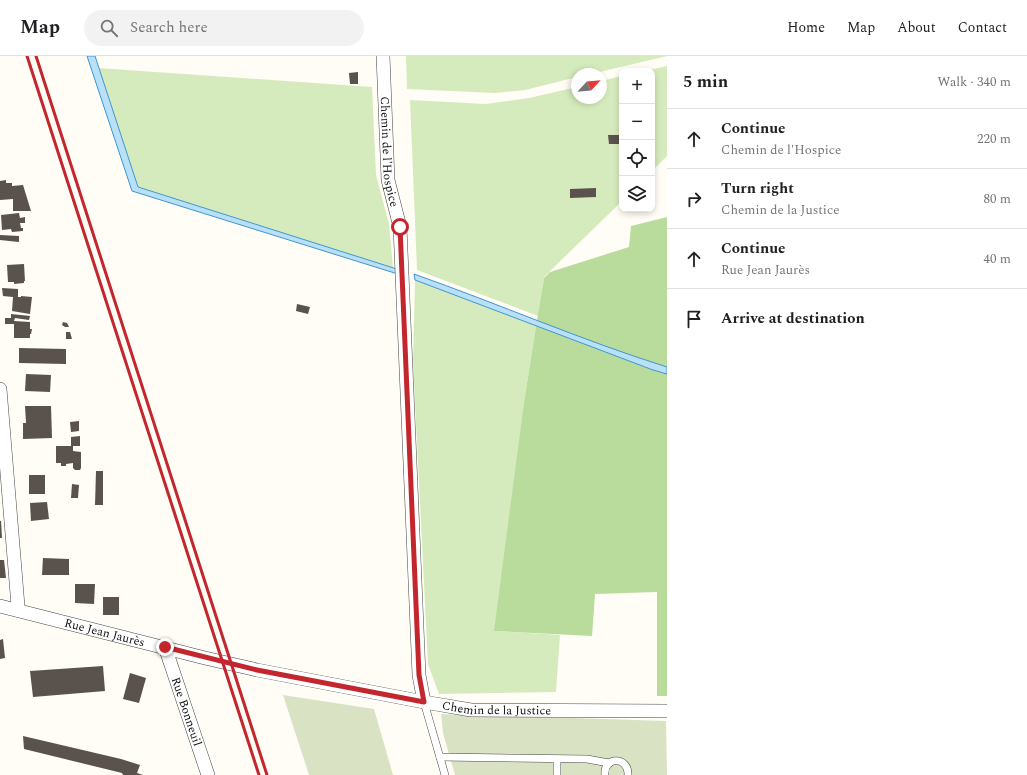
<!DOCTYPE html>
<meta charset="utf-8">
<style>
:root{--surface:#fff;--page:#f2f2f2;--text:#202124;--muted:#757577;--line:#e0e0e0}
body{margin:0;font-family:Spectral,serif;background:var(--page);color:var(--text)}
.controls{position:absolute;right:12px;top:12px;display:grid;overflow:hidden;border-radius:8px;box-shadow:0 2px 6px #0003}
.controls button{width:36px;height:36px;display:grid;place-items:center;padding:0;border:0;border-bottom:1px solid var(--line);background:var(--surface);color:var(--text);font:20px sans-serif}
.compass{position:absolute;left:571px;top:12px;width:36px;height:36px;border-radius:50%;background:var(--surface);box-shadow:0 2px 6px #0003;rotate:64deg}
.stop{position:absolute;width:12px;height:12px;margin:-9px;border:3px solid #c4262e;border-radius:50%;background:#fff}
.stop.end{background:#c4262e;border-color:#fff;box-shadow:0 1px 4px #0008}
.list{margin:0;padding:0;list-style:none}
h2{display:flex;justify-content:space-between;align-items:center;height:52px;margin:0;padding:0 16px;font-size:17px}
h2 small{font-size:13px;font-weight:400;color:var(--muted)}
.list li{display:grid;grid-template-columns:26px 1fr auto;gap:12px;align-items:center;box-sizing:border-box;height:60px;padding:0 16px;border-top:1px solid var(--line)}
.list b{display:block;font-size:15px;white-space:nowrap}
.list p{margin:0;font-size:13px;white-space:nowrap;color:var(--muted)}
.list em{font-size:13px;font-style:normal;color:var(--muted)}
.icon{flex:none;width:22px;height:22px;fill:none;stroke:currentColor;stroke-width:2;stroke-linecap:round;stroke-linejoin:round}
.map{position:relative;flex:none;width:667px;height:719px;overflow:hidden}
header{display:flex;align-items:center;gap:24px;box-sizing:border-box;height:56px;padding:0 20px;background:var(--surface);border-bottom:1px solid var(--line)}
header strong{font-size:19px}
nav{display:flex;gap:22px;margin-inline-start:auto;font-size:14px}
.search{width:280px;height:36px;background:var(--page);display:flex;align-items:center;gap:10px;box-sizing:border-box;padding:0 14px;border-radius:22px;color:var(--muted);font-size:15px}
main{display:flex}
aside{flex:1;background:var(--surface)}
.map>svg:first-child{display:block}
</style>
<header>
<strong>Map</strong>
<div class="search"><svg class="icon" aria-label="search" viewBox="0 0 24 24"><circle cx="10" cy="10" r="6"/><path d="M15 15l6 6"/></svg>Search here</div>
<nav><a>Home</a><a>Map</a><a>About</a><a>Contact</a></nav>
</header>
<main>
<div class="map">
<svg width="667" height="719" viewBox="0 0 667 719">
<rect width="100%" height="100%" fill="#fffdf5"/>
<g fill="#d5ebbd">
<path d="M 406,0 L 667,0 L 591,18 L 577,18 L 577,21 L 525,34 L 495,37 L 407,33 Z"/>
<path d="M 667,10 L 667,100 L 652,115 L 652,15 L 645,15 Z"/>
<path d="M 98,12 L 372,31 L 376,119 L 389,168 L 393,212 L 138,131 Z"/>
<path d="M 622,20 L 622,145 L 544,221 L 538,260 L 417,214 L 410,44 L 486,48 L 529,42 L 577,31 L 577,42 L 601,42 L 601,25 Z"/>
<path d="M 415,224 L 536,270 L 523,353 L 495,575 L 560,579 L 556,636 L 439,638 L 428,608 L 413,306 Z"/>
</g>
<path fill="#b9dc9c" d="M 667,161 L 667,640 L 657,640 L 657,536 L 595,538 L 592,580 L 494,575 L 523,353 L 536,270 L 544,222 L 550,216 L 629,191 L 631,170 Z"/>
<g fill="#d9e3c4">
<path d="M 283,639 L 374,653 L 393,719 L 309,719 Z"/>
<path d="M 441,658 L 666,665 L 667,719 L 455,719 L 443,677 Z"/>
</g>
<g fill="#b9e0f7" stroke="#3f96cf">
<path d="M 87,0 L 95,0 L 138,131 L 400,214 L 401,219 L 132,135 Z"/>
<path d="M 414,218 C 499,248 581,284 667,311 L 667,318 L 653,314 L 415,224 Z"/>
</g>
<g fill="#5a524d">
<path d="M 358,16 L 358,28 L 350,28 L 349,17 Z"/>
<path d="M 608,79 L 622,79 L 622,88 L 609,88 Z"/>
<path d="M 6,124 L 6,127 L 12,127 L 12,130 L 23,129 L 31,155 L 13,155 L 13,143 L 0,144 L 0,125 Z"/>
<path d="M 596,132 L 596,141 L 570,142 L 570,133 Z"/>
<path d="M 19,157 L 20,162 L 25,161 L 25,167 L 20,167 L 21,172 L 23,172 L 23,175 L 12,176 L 11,173 L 2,174 L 1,159 Z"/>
<path d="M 0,179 L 19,180 L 19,186 L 0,184 Z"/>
<path d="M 24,208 L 25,225 L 24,225 L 24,227 L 14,228 L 14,226 L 8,226 L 7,209 Z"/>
<path d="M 2,232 L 18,233 L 18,241 L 21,241 L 21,240 L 32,241 L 30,258 L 12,255 L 13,241 L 3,240 Z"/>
<path d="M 297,248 L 310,251 L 308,258 L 296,255 Z"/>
<path d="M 11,258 L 30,260 L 29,264 L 15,262 L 14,265 L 30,266 L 30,273 L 32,273 L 31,278 L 30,278 L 30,282 L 14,282 L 14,268 L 5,268 L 5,262 L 11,262 Z"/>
<path d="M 63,266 L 67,267 L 69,271 L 65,271 L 62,269 Z"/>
<path d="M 66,276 L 70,276 L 72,283 L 66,283 Z"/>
<path d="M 19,292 L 66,293 L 66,308 L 19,307 Z"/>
<path d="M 26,318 L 51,319 L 50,336 L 25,335 Z"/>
<path d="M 25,350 L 51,350 L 52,382 L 23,383 L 23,367 L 26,367 Z"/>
<path d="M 79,365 L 79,375 L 71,376 L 70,366 Z"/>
<path d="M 80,380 L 80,390 L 73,390 L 73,395 L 81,396 L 81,412 L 80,414 L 75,414 L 73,412 L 73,407 L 66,408 L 66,410 L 61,410 L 61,407 L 56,407 L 56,390 L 71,390 L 71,381 Z"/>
<path d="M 96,415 L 103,415 L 103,449 L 95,449 Z"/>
<rect x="29" y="419" width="16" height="19"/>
<path d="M 72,428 L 79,429 L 78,442 L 71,442 Z"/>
<path d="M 47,446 L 49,463 L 31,465 L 30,447 Z"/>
<path d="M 0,465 L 1,465 L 2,482 L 0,482 Z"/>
<path d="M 43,502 L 69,503 L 69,519 L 42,519 Z"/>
<path d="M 0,504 L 4,504 L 6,522 L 0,522 Z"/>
<path d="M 75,528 L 95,528 L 94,548 L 75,547 Z"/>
<rect x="103" y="541" width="16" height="18"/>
<path d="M 3,583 L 5,602 L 0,603 L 0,584 Z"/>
<path d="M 103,610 L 105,635 L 33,641 L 30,615 Z"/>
<path d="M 130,617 L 146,622 L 139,647 L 123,643 Z"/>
<path d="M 23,680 L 121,703 L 140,709 L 137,717 L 143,719 L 123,719 L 122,717 L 24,693 Z"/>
</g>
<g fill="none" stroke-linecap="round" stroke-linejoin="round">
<g stroke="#444" stroke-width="8">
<g id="service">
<path d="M 424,646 L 445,719"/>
<path d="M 440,701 L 587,703 L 609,707"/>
<path d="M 557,703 L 557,719"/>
<path d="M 605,719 C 603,700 629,700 628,719"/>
</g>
</g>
<g stroke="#444" stroke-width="14">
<g id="minor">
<path id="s1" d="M 383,0 L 388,124 L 400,171 L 419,619 L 424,646"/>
<path d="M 0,333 L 18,550 L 17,554"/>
<path id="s2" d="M 0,550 L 205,602 L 257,614 L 424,646 L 471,654 L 667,655"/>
<path id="s3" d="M 165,591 L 208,719"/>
</g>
</g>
<use href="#service" stroke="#fff" stroke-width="7"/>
<use href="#minor" stroke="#fff" stroke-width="13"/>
<g stroke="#c4262e" stroke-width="3">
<path d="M 27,0 L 259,719"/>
<path d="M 36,0 L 267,719"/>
</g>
</g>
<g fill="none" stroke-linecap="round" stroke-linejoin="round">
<path stroke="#c4262e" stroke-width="5" d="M 165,591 L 257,614 L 424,646 L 419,619 L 400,171"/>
</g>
<g text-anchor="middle" stroke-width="4" stroke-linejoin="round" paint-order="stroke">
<g font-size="12" fill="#111" stroke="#fff">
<text dy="4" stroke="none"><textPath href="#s1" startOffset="96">Chemin de l'Hospice</textPath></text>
<text dy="4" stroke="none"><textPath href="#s2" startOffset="108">Rue Jean Jaurès</textPath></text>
<text dy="4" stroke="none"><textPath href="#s2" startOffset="508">Chemin de la Justice</textPath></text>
<text dy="4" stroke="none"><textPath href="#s3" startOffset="68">Rue Bonneuil</textPath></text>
</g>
</g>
</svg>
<div class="controls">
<button>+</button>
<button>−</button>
<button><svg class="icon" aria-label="locate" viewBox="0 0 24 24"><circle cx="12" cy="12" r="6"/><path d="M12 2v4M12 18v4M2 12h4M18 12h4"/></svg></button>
<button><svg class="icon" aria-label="layers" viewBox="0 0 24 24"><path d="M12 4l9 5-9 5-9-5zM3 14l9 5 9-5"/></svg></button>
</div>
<svg class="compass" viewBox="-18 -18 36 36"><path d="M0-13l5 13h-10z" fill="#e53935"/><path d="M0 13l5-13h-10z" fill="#757577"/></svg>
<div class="stop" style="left:400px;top:171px"></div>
<div class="stop end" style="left:165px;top:591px"></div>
</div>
<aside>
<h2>5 min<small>Walk · 340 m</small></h2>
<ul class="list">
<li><svg class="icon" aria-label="ahead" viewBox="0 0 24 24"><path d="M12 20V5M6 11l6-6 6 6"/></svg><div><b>Continue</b><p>Chemin de l'Hospice</p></div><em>220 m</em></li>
<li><svg class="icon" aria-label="right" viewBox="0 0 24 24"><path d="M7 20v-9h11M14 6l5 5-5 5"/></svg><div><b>Turn right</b><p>Chemin de la Justice</p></div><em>80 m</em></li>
<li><svg class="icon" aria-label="ahead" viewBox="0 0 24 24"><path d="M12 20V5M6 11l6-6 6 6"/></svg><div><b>Continue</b><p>Rue Jean Jaurès</p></div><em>40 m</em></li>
<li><svg class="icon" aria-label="arrive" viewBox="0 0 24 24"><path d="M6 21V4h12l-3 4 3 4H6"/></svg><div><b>Arrive at destination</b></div></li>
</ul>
</aside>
</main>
